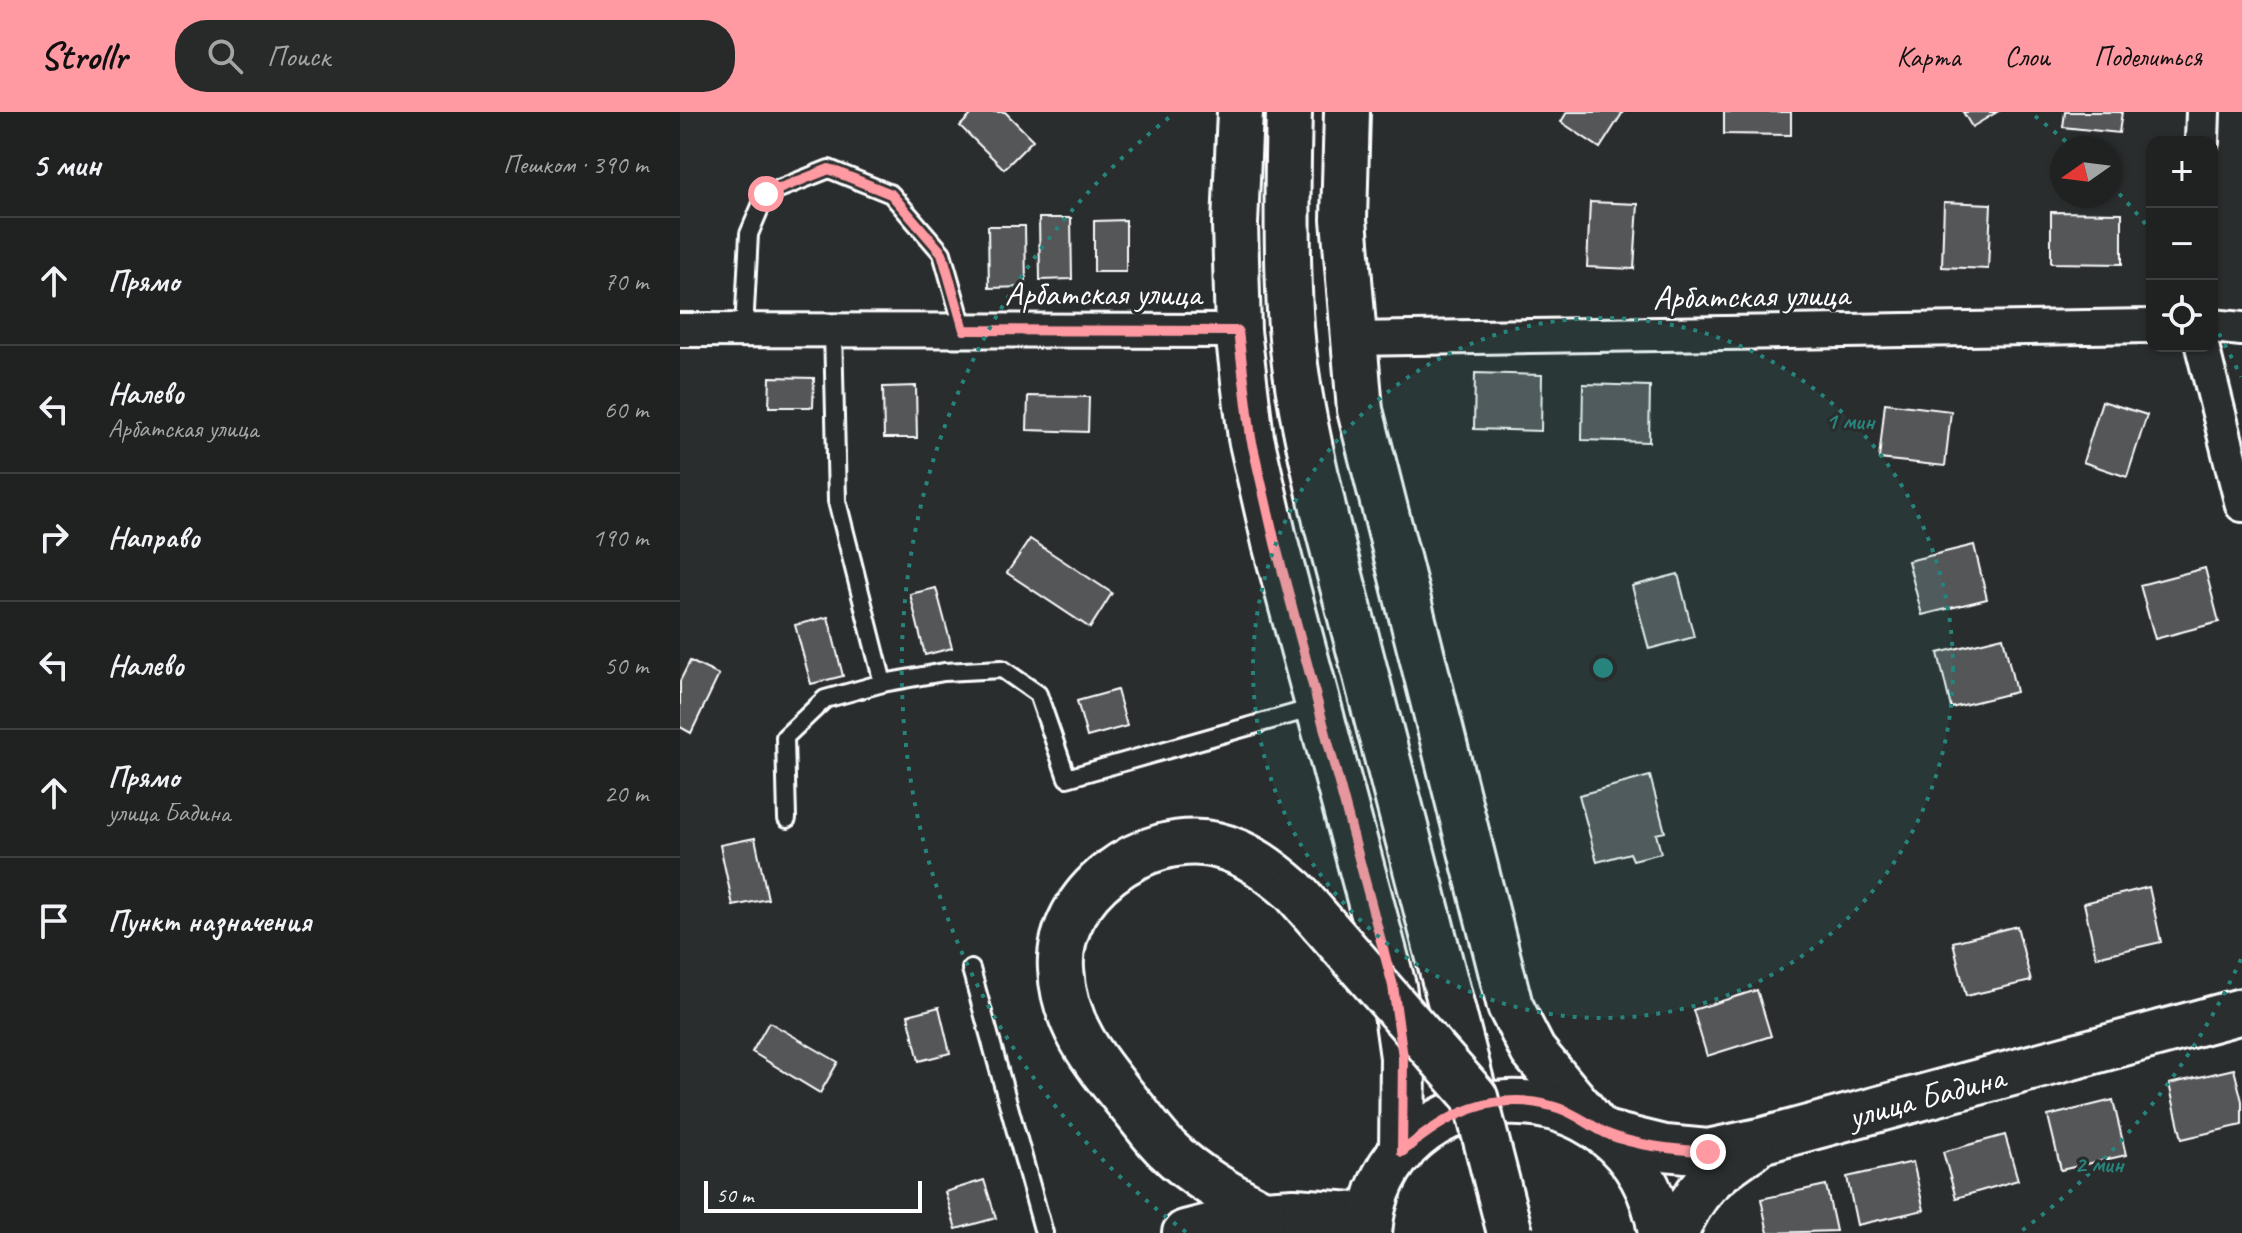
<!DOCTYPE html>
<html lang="ru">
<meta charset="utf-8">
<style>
:root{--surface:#202222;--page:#282a2a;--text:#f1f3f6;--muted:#a2a4a5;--line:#3d3f40;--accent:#ff9aa2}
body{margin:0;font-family:Caveat,sans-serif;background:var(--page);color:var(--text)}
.controls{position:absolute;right:24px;top:24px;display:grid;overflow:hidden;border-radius:16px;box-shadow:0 2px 6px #0004}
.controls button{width:72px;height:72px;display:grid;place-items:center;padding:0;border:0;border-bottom:2px solid var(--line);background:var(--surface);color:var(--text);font:40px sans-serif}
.compass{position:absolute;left:1370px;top:24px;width:72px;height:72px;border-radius:50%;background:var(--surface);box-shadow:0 2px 6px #0004;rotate:256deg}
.scale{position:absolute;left:24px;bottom:20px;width:218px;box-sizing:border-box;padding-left:8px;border:4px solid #fff;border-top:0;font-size:22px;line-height:28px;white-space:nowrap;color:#fff;-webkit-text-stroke:6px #2a2d2e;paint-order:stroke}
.stop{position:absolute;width:24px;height:24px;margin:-18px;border:6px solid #ff9aa2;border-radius:50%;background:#fff}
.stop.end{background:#ff9aa2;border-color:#fff;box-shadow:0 2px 8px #0008}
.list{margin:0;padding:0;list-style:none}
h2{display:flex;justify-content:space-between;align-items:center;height:104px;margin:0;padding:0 32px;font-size:34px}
h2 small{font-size:26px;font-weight:400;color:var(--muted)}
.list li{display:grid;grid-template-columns:52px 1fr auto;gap:24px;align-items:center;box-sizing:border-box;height:128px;padding:0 32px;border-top:2px solid var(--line)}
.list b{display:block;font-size:30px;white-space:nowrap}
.list p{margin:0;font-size:26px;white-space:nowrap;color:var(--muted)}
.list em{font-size:26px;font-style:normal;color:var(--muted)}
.icon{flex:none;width:44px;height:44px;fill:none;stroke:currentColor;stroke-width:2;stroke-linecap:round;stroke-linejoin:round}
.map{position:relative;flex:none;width:1562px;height:1121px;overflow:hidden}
header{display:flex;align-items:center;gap:48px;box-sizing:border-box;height:112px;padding:0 40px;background:var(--accent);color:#111}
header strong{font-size:38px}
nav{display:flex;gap:44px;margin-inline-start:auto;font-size:28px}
.search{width:560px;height:72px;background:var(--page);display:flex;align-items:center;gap:20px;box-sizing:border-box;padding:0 28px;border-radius:32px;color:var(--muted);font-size:30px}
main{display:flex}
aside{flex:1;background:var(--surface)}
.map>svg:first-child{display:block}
</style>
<header>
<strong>Strollr</strong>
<div class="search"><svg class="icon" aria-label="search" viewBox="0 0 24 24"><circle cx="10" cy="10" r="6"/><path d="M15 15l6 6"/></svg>Поиск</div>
<nav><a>Карта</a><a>Слои</a><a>Поделиться</a></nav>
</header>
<main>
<aside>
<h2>5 мин<small>Пешком · 390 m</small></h2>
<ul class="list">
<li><svg class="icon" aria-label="ahead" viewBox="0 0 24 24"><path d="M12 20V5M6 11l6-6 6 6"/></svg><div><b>Прямо</b></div><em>70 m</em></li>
<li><svg class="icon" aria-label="left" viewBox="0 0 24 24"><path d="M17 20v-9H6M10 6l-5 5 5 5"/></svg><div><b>Налево</b><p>Арбатская улица</p></div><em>60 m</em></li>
<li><svg class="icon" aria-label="right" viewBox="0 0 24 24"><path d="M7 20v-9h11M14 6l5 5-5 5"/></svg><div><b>Направо</b></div><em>190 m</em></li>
<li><svg class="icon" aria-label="left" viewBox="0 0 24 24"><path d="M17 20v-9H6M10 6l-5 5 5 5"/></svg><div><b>Налево</b></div><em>50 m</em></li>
<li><svg class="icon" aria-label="ahead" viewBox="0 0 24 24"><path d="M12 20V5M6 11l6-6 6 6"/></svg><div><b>Прямо</b><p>улица Бадина</p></div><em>20 m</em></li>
<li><svg class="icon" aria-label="arrive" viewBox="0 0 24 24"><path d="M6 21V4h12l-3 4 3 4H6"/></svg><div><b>Пункт назначения</b></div></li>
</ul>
</aside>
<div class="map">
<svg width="1562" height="1121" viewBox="0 0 1562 1121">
<rect width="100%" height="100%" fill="#2a2d2e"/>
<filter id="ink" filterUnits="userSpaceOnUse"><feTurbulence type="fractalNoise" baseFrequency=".0125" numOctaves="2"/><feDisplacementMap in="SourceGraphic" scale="16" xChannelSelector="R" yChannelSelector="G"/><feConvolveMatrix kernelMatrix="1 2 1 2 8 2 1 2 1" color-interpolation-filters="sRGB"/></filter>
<g filter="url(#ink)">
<g fill="#555758" stroke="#fff" stroke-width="2">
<path d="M 294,0 L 325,0 L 353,28 L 324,57 L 280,14 Z"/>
<path d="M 887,0 L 943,0 L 920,36 L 881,10 Z"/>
<path d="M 1044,0 L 1111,0 L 1111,23 L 1044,22 Z"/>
<path d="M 1283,0 L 1317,0 L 1292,15 Z"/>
<path d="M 1385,0 L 1442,0 L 1439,21 L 1383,15 Z"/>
<path d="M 910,90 L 958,92 L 954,157 L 907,155 Z"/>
<path d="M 1264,90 L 1311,92 L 1308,157 L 1262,155 Z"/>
<path d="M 1371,100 L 1442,101 L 1442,152 L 1371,151 Z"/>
<path d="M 359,106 L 391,106 L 392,167 L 360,168 Z"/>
<path d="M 446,108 L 446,160 L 414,160 L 414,109 Z"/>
<path d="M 308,114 L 345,114 L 346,175 L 309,176 Z"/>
<path d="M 795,261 L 862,263 L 861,319 L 794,317 Z"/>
<path d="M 90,265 L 134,266 L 133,295 L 89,295 Z"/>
<path d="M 903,272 L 970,274 L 969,330 L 902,328 Z"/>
<path d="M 236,274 L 237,326 L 204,326 L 203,275 Z"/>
<path d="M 348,284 L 409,285 L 408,320 L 347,318 Z"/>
<path d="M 1422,289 L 1467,303 L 1447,365 L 1403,350 Z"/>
<path d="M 1205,291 L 1271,299 L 1265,354 L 1199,347 Z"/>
<path d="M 350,427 L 432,481 L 410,516 L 327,461 Z"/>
<path d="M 1294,433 L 1307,487 L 1242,503 L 1228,449 Z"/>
<path d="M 1525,456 L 1539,510 L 1475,527 L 1460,473 Z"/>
<path d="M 998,462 L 1014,525 L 969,537 L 952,474 Z"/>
<path d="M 256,476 L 272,536 L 245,543 L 230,482 Z"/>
<path d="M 148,505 L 163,564 L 131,572 L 115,513 Z"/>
<path d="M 1323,525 L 1336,580 L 1271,596 L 1258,541 Z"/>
<path d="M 10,549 L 39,563 L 11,621 L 0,615 L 0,569 Z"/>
<path d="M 437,578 L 447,614 L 407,625 L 397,589 Z"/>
<path d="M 970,664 L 985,720 L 976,722 L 981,741 L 953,748 L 950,741 L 917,750 L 899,683 Z"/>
<path d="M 75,726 L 88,787 L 53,794 L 40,733 Z"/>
<path d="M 1469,775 L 1481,830 L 1416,845 L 1404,791 Z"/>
<path d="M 1337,814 L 1351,869 L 1286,884 L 1273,830 Z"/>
<path d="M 1077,878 L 1091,924 L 1027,944 L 1013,898 Z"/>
<path d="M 259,895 L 270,941 L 239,949 L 228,903 Z"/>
<path d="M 89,910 L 158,950 L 140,981 L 72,940 Z"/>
<path d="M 1554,957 L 1562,989 L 1562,1013 L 1502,1027 L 1489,972 Z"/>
<path d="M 1433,988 L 1446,1043 L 1381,1058 L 1368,1004 Z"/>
<path d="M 1325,1023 L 1338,1068 L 1276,1086 L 1263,1040 Z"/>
<path d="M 1233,1050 L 1244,1098 L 1177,1113 L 1167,1065 Z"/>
<path d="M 304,1068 L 316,1106 L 276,1117 L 265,1080 Z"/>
<path d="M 1146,1073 L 1156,1119 L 1088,1121 L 1081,1087 Z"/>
</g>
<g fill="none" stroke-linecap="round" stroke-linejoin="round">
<g stroke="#fff" stroke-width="22">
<g id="lane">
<path d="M 64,218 L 69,122 L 86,82 L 149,57 L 211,82 L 262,141 L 284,218"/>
<path d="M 153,218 L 157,389 L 203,571 L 264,560 L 322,557 L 358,582 L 387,666 L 637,595"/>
<path d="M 107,707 L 105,625 L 145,587 L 203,571"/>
<path d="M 291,857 L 364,1121"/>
</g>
</g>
<g stroke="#fff" stroke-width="38">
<g id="street">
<path d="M 1522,30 L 1523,0"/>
<path d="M 1532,214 L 1562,217"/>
<path d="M 0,218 L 558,219"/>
<path d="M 672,227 L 1472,214"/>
<path d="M 1522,234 L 1562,393"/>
</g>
</g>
<g stroke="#fff" stroke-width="50">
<g id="secondary">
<path d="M 560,0 L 555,112 L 558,219 L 571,326 L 595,431 L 713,874 L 723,945 L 722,1040"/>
<path d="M 667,0 L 664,107 L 680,298 L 830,894 L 853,939 L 913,1011"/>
<path d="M 928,1022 L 985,1036 L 1028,1040 L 1084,1028 L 1562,899"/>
<path d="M 505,1121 L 583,1101 L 614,1099 L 690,1104"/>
<path d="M 689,1121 C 701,955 952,940 981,1121"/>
<path d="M 996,1121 C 1013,1078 1035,1060 1072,1036"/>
</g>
</g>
<g stroke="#fff" stroke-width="50">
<g id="primary">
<path d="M 609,0 C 607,72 606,144 611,215 C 616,281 632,345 646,409 L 795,985"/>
<path d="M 583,1101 C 549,1083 514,1064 487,1037 C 474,1025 463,1008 452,995 C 417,952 384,915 381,857 C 376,782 465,717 536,733 C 567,740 591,759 614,779"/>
</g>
</g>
<use href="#lane" stroke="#2a2d2e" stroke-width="16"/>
<use href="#street" stroke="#2a2d2e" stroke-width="32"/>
<use href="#secondary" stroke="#2a2d2e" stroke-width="44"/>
<use href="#primary" stroke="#2a2d2e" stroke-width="44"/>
<g stroke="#fff" stroke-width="50" stroke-linecap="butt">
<path id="primary-bridge" d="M 614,779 L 795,985 L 830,1121"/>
</g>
<use href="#primary-bridge" stroke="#2a2d2e" stroke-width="44"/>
</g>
</g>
<g fill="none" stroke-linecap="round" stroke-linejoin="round" filter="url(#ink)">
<path stroke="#ff9aa2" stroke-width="10" d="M 86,82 L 149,57 L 211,82 L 262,141 L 284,218 L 558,219 L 571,326 L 595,431 L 713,874 L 723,945 L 722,1040 C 766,1002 815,977 875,995 C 895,1000 911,1015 930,1023 C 961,1035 995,1037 1028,1040"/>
</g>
<circle cx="923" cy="556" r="350" fill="#27847c" fill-opacity=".12"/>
<g fill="none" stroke="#27847c" stroke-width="4" stroke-dasharray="4 8">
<circle cx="923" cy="556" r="350"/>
<path d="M1561 847A701 701 0 0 1 1340 1120M506 1120A701 701 0 0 1 491 4M1355 4A701 701 0 0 1 1392 35M1431 73A701 701 0 0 1 1472 120M1533 211A701 701 0 0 1 1561 265"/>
</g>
<g text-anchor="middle" stroke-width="6" stroke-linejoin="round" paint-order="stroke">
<g font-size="34" fill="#fff" stroke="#2a2d2e">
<text x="423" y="193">Арбатская улица</text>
<text transform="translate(1071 183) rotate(-1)" y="12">Арбатская улица</text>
<text transform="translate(1246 984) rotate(-15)" y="12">улица Бадина</text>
</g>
</g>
<circle cx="923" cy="556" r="12" fill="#27847c" stroke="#2a2d2e" stroke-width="4"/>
<g font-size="24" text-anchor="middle" font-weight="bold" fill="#27847c" stroke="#2a2d2e" stroke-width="6" stroke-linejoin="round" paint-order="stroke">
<text x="1170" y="317">1 мин</text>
<text x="1419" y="1060">2 мин</text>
</g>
</svg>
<div class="controls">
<button>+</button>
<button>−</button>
<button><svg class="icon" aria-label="locate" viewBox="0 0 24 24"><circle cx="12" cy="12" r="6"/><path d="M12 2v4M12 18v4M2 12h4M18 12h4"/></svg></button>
</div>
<svg class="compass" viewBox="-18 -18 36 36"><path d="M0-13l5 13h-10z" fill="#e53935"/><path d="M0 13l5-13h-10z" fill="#a2a4a5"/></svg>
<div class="scale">50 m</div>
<div class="stop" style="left:86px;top:82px"></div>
<div class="stop end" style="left:1028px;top:1040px"></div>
</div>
</main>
